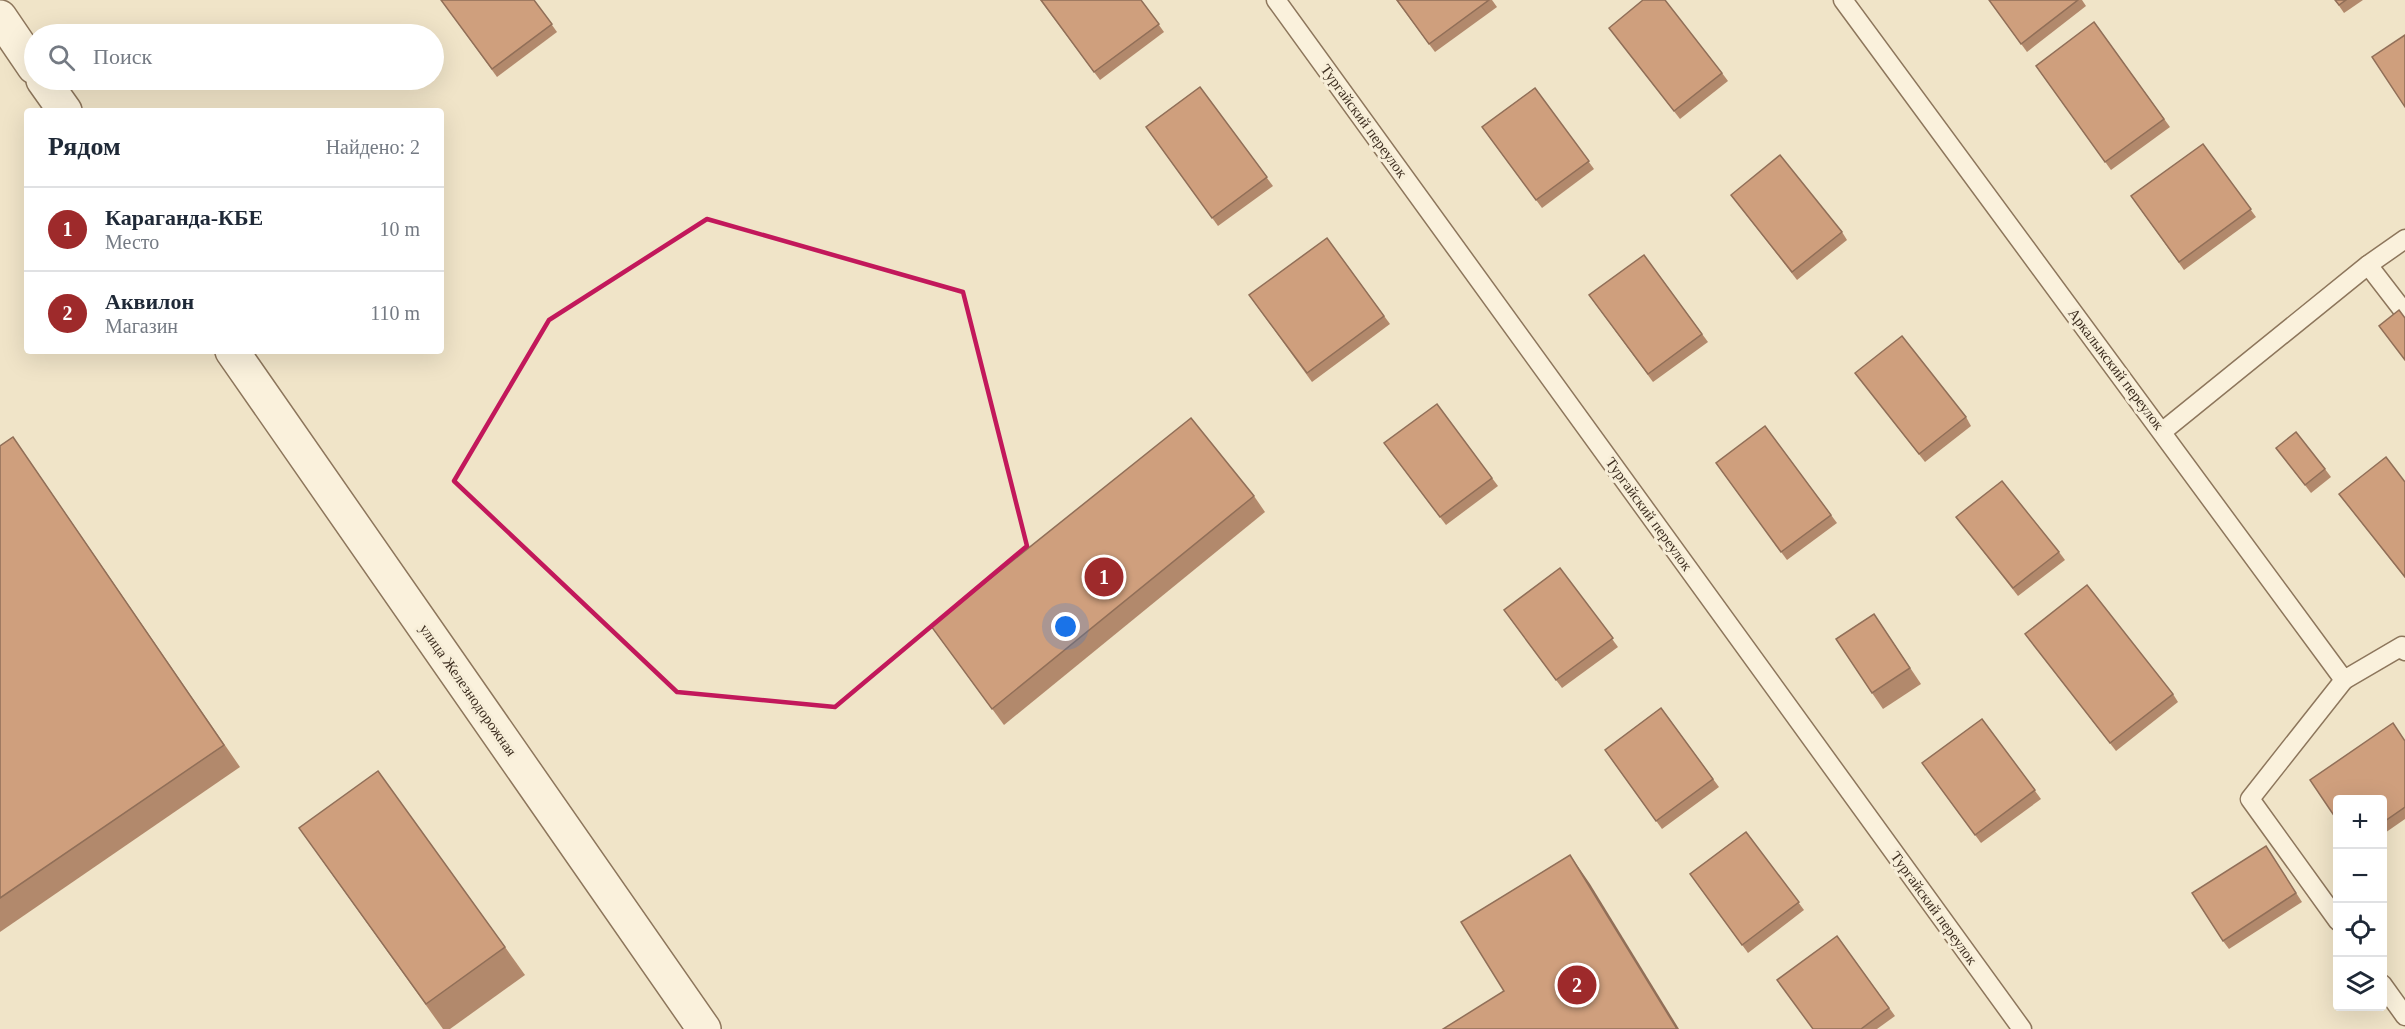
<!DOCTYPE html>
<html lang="ru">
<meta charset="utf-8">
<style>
:root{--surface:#fff;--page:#f2f2f3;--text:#1f2937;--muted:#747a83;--line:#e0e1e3;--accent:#9e2a2b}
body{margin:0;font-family:"Times New Roman",serif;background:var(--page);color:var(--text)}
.controls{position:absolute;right:18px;bottom:18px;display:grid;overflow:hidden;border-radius:6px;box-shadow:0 6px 24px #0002}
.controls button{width:54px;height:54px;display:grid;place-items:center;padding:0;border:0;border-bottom:2px solid var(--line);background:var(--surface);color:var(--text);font:30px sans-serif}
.you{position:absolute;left:1066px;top:627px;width:21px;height:21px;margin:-15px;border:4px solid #fff;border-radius:50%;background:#1a73e8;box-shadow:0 0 0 9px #1a73e833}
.badge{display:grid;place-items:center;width:39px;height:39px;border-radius:50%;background:var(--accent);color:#fff;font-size:20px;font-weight:700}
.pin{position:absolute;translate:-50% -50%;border:3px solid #fff;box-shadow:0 2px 6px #0006}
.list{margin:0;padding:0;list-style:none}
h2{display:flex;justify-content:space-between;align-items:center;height:78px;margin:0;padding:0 24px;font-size:26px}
h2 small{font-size:20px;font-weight:400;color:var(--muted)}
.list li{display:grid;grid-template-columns:39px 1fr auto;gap:18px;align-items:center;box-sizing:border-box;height:84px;padding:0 24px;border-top:2px solid var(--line)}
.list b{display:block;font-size:22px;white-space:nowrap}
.list p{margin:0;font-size:20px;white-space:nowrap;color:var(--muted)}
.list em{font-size:20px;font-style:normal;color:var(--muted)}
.icon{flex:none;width:33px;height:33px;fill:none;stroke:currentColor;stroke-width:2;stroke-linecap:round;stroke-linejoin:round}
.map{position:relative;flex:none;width:2405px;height:1029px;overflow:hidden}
.search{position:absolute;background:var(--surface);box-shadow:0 6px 24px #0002;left:24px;top:24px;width:420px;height:66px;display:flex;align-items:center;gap:15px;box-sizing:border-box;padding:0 21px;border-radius:33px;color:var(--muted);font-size:22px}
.panel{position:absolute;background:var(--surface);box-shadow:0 6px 24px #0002;left:24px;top:108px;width:420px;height:246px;border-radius:6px}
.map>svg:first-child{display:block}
</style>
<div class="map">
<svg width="2405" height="1029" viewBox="0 0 2405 1029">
<rect width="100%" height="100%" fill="#f0e4c8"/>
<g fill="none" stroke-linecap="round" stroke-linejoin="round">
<g stroke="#8d765c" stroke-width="21">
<g id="service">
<path d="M 1276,0 L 2022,1029"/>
<path d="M 1843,0 L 2344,680 L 2402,646 L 2405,651"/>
<path d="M 2405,239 L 2368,265 L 2405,313"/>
<path d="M 2163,431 L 2368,265"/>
<path d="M 2338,921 L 2250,799 L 2344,680"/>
<path d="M 2382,984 L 2405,1016"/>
</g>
</g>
<g stroke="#8d765c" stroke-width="36">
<g id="minor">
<path d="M 0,17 L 34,67"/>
<path d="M 43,80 L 65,111"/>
<path d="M 232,351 L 704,1029"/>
</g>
</g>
<use href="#service" stroke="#faf1dc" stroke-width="18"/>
<use href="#minor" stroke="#faf1dc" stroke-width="33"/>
</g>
<g fill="#b2896c">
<path d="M 441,0 L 534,0 L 557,32 L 497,77 Z"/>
<path d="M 1040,0 L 1141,0 L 1164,32 L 1100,80 Z"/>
<path d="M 1396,0 L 1492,0 L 1497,7 L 1435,52 Z"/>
<path d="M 1989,0 L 2082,0 L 2086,6 L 2027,52 Z"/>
<path d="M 2335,0 L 2363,0 L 2344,13 Z"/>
<path d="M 2094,22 L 2170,127 L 2111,170 L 2036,66 Z"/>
<path d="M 1609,28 L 1722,73 L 1728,81 L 1680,119 Z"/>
<path d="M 1200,87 L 1273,186 L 1218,226 L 1146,127 Z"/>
<path d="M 1535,88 L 1594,169 L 1542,208 L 1482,127 Z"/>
<path d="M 2203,144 L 2256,217 L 2184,270 L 2131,196 Z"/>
<path d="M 1731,195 L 1842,232 L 1847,240 L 1797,280 Z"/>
<path d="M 1327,238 L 1390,324 L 1312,382 L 1249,295 Z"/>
<path d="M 1644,255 L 1708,342 L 1653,382 L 1589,295 Z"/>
<path d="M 1855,373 L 1966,417 L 1971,426 L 1925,462 Z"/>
<path d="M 1765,426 L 1837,523 L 1787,560 L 1716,463 Z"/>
<path d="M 13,437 L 240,767 L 0,932 L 0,446 Z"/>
<path d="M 1384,443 L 1492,478 L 1498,486 L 1446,525 Z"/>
<path d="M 2276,448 L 2325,469 L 2331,477 L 2311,493 Z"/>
<path d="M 2405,482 L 2405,578 L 2339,494 Z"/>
<path d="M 1254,496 L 1265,512 L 1004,725 L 931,626 Z"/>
<path d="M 1956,517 L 2059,552 L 2065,560 L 2018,596 Z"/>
<path d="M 1560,568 L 1618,647 L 1562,688 L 1504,610 Z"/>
<path d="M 1874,614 L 1921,684 L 1883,709 L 1872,693 Z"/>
<path d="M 2025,634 L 2173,694 L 2178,702 L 2116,751 Z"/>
<path d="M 1661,708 L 1719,787 L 1662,829 L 1605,750 Z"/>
<path d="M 1982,719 L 2041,799 L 1981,843 L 1922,763 Z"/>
<path d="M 2405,741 L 2405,819 L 2382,835 L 2382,800 Z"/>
<path d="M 1746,832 L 1804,910 L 1748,953 L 1690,874 Z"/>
<path d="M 2271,854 L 2302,902 L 2229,949 L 2223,941 Z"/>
<path d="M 319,856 L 505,947 L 525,975 L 450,1029 L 443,1029 Z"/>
<path d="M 1837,936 L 1895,1016 L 1877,1029 L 1812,1029 Z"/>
</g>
<path fill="#916f58" d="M 1570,855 L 1590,884 L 1679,1029 L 1677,1029 Z"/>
<g fill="#cf9f7d" stroke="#916f58" stroke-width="1.5">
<path d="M 441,0 L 534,0 L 552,24 L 492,69 Z"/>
<path d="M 1041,0 L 1141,0 L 1159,24 L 1094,72 Z"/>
<path d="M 1397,0 L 1489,0 L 1429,44 Z"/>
<path d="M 1643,0 L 1665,0 L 1722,73 L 1674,111 L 1609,28 Z"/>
<path d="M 1989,0 L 2078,0 L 2021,44 Z"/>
<path d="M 2335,0 L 2346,0 L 2339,5 Z"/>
<path d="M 2094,22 L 2164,119 L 2105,162 L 2036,66 Z"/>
<path d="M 2405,35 L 2405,107 L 2372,57 Z"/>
<path d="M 1200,87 L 1267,177 L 1212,218 L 1146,127 Z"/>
<path d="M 1535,88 L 1589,161 L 1536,200 L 1482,127 Z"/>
<path d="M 2203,144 L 2251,209 L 2179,262 L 2131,196 Z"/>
<path d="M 1780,155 L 1842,232 L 1792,272 L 1731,195 Z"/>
<path d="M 1327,238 L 1384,316 L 1307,373 L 1249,295 Z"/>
<path d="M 1644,255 L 1702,334 L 1648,374 L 1589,295 Z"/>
<path d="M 2399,310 L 2405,318 L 2405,360 L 2379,326 Z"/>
<path d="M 1902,336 L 1966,417 L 1919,454 L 1855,373 Z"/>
<path d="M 1437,404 L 1492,478 L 1440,517 L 1384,443 Z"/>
<path d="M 1191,418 L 1254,496 L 992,709 L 931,626 Z"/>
<path d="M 1765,426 L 1831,515 L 1781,552 L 1716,463 Z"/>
<path d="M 2296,432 L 2325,469 L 2305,485 L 2276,448 Z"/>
<path d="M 13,437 L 224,745 L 0,898 L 0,446 Z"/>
<path d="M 2386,457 L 2405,482 L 2405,577 L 2339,494 Z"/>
<path d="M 2002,481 L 2059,552 L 2013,588 L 1956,517 Z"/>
<path d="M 1560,568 L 1613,638 L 1556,680 L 1504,610 Z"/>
<path d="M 2087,585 L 2173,694 L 2110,743 L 2025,634 Z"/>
<path d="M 1874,614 L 1910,668 L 1872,693 L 1836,639 Z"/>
<path d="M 1661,708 L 1713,779 L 1656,821 L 1605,750 Z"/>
<path d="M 1982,719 L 2035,790 L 1975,835 L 1922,763 Z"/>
<path d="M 2393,723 L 2405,741 L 2405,807 L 2382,823 L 2382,800 L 2337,800 L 2337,820 L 2310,780 Z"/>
<path d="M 378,771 L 505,947 L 426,1004 L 299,828 Z"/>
<path d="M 1746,832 L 1799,902 L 1742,945 L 1690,874 Z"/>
<path d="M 2266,846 L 2296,893 L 2223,941 L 2192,893 Z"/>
<path d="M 1570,855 L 1677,1029 L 1443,1029 L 1504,991 L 1461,922 Z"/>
<path d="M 1837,936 L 1889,1008 L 1861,1029 L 1813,1029 L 1777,980 Z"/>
</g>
<path fill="none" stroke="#c2185b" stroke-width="4.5" stroke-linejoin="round" d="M 707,219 L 963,292 L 1027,546 L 835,707 L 677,692 L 454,481 L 549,320 Z"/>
<g text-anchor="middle" stroke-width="6" stroke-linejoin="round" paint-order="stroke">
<g font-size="15" fill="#3d2e20" stroke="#f7eed8">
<text transform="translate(1364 121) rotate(54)" y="5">Тургайский переулок</text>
<text transform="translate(2116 369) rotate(53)" y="5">Аркалыкский переулок</text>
<text transform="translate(1649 514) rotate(54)" y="5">Тургайский переулок</text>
<text transform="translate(468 690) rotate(55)" y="5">улица Железнодорожная</text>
<text transform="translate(1934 908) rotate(54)" y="5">Тургайский переулок</text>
</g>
</g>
</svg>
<div class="controls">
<button>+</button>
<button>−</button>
<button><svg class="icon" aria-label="locate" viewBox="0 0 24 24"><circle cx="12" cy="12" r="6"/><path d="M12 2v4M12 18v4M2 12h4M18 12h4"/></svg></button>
<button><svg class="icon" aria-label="layers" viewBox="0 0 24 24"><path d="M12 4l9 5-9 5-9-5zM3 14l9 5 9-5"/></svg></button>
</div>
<div class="you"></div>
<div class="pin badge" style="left:1104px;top:577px">1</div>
<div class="pin badge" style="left:1577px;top:985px">2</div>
<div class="search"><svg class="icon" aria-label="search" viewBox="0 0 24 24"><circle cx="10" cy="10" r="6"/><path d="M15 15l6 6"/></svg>Поиск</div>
<section class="panel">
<h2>Рядом<small>Найдено: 2</small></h2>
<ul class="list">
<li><span class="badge">1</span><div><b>Караганда-КБЕ</b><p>Место</p></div><em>10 m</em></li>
<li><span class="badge">2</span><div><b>Аквилон</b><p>Магазин</p></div><em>110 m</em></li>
</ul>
</section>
</div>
